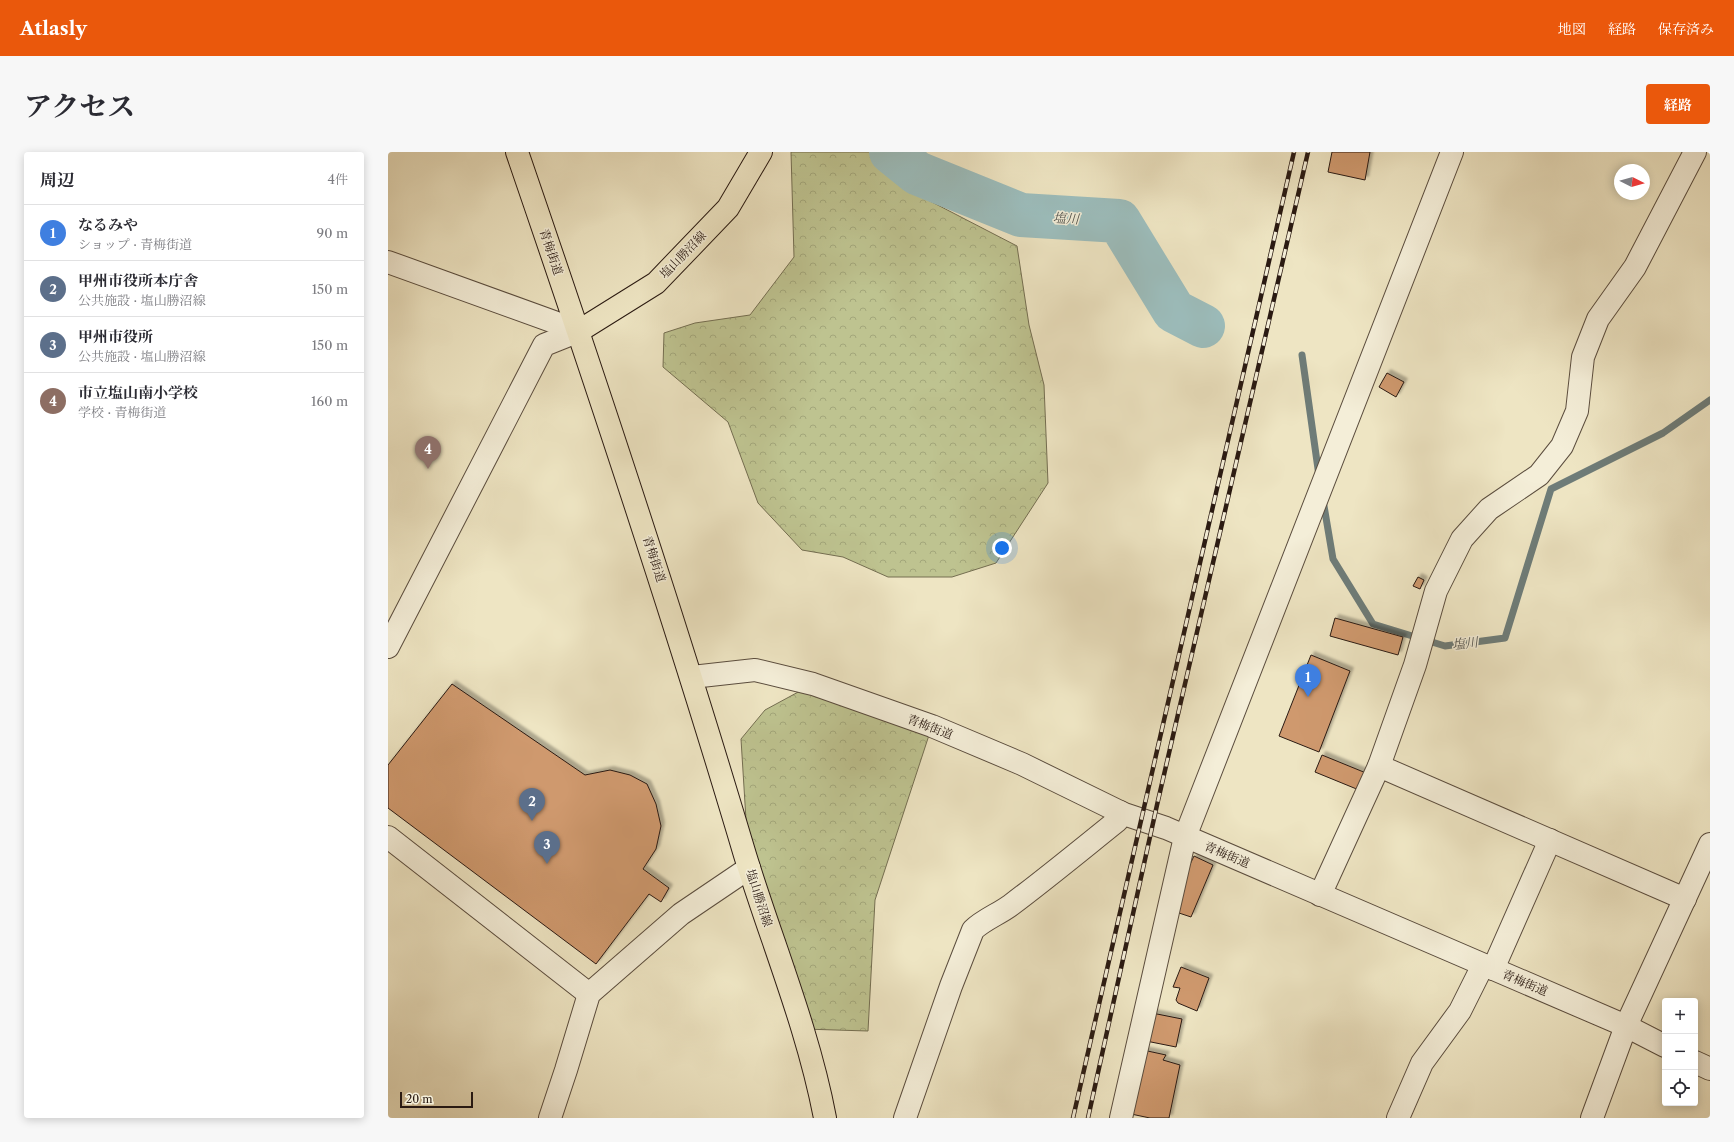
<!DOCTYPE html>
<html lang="ja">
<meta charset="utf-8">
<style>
:root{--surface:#fff;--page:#f7f7f7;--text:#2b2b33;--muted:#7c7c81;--line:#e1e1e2;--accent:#ea580c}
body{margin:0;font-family:"Libre Caslon Text","Noto Serif JP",serif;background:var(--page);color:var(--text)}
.controls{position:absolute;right:12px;bottom:12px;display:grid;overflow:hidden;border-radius:4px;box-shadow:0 2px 10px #0003}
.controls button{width:36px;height:36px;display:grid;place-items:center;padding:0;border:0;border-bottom:1px solid var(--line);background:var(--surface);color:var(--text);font:20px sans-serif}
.compass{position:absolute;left:1226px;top:12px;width:36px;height:36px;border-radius:50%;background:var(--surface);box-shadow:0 2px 10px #0003;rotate:96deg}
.scale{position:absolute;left:12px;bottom:10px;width:73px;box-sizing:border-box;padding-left:4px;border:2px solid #2a1a12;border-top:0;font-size:11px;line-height:14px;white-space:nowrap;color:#2a1a12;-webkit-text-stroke:3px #f4eed8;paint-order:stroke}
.you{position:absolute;left:614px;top:396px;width:14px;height:14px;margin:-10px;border:3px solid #fff;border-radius:50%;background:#1a73e8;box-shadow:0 0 0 6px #1a73e833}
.badge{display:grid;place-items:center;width:26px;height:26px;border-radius:50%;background:var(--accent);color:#fff;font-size:13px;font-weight:700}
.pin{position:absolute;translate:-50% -33px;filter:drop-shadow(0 1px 2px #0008)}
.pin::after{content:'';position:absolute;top:21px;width:14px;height:12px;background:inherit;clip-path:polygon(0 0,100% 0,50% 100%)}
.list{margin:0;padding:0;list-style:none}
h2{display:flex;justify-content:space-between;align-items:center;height:52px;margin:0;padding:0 16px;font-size:17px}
h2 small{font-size:13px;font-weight:400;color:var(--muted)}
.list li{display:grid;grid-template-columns:26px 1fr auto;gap:12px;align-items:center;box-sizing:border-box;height:56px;padding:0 16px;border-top:1px solid var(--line)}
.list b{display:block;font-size:15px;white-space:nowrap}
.list p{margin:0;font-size:13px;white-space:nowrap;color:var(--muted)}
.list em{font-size:13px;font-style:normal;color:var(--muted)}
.icon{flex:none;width:22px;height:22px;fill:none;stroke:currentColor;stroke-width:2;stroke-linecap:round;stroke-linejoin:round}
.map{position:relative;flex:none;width:1322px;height:966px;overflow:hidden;border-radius:4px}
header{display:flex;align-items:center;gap:24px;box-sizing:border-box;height:56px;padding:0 20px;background:var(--accent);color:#fff}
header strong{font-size:19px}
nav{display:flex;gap:22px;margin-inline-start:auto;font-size:14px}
.intro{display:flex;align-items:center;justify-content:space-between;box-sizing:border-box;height:96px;padding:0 24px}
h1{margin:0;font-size:28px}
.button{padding:10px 18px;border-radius:4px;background:var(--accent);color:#fff;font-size:14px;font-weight:700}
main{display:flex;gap:24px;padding:0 24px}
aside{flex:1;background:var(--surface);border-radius:4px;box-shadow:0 2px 10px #0003}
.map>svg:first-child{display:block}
</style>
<header>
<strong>Atlasly</strong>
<nav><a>地図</a><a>経路</a><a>保存済み</a></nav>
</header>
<div class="intro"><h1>アクセス</h1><a class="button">経路</a></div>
<main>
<aside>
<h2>周辺<small>4件</small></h2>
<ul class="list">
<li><span class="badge" style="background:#3f7fe0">1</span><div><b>なるみや</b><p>ショップ · 青梅街道</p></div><em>90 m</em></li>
<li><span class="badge" style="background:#5c6f8a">2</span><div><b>甲州市役所本庁舎</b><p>公共施設 · 塩山勝沼線</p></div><em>150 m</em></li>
<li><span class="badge" style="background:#5c6f8a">3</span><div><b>甲州市役所</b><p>公共施設 · 塩山勝沼線</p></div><em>150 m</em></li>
<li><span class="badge" style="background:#8d6e63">4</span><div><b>市立塩山南小学校</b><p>学校 · 青梅街道</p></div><em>160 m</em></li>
</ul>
</aside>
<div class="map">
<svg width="1322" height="966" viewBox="0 0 1322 966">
<defs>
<pattern id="forest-crowns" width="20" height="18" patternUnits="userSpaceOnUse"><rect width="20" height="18" fill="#bec390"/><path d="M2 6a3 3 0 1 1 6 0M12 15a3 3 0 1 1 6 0" fill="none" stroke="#a3a77b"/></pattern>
<filter id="shadow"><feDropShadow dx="3.5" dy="-3.5" stdDeviation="1" flood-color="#0004"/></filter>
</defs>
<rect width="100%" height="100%" fill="#eee5c3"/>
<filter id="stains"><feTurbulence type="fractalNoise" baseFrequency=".005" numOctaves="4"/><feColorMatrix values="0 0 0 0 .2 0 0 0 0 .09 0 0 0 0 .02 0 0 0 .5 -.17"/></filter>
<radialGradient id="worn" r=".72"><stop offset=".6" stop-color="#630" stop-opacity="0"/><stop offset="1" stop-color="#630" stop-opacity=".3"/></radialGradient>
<g fill="url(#forest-crowns)" stroke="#746e51">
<path d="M 403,0 L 483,0 L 540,48 L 629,94 L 641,173 L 656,233 L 660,331 L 608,411 L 564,425 L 500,425 L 455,405 L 414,398 L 370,351 L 340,270 L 275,215 L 276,181 L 307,171 L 362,163 L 406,105 Z"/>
<path d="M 425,532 L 544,574 L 487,748 L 480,879 L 415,877 L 361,716 L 353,587 L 377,558 Z"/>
</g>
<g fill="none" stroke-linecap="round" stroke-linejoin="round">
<g stroke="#6e7c78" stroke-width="7">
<path d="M 914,203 L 931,324"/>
<path d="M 935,348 L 945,407 L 985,472 L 1057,494 L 1117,486 L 1163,337 L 1275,281 L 1322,248"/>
</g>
<path stroke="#9cbdbc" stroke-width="44" d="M 503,0 L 529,21 L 633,63 L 731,69 L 786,159 L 815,174"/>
</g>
<g fill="#cf996e" stroke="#2a1a12" filter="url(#shadow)">
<path d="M 944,0 L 982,0 L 977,28 L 940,20 Z"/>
<path d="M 999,221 L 1016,230 L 1008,245 L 991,235 Z"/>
<path d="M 1030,425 L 1036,428 L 1032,437 L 1025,434 Z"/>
<path d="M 947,466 L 1015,485 L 1010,503 L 942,484 Z"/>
<path d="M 923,503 L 962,519 L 931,600 L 891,584 Z"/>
<path d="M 64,532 L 197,623 L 222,618 L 242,623 L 259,632 L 268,652 L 273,674 L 268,697 L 255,717 L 281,736 L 273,750 L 261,742 L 208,812 L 0,656 L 0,613 Z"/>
<path d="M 934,603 L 978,621 L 971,638 L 927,620 Z"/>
<path d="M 806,704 L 825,713 L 803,765 L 791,761 L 794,729 Z"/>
<path d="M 793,815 L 821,826 L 809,859 L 790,851 L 788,848 L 792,836 L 785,835 Z"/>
<path d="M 764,861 L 794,867 L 788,895 L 758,889 Z"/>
<path d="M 755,898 L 778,903 L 775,908 L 792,913 L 781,966 L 762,966 L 743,962 Z"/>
</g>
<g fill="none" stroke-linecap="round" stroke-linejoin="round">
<g stroke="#5b4d3e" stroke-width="24">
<g id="minor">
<path d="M 0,110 L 191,179"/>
<path d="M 0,495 L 156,193 L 191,179"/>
<path d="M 304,525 L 367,518 L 425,532 L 544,574 L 634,612 L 736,662 L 778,676 L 1238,874 L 1277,894"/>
<path d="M 991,614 L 1297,747"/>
<path d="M 0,685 L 201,842"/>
<path d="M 932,743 L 991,614 L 1027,513 L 1048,439 L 1074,387 L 1101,357 L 1151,323 L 1174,294 L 1189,259 L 1195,205 L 1210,167 L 1247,115 L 1307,0"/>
<path d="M 1105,817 L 1162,688"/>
<path d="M 1307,910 L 1322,917"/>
<path d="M 162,966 L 178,918 L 201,842 L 293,762 L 361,716"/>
<path d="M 517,966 L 563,834 L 585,778 C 595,768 611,762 623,753 C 659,726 694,697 729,669 L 732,660"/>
<path d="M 733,966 L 797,685 L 1064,0"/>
<path d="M 1010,966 L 1034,911 L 1072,859 L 1095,813"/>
<path d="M 1204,966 L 1238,874 L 1322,692"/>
</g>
</g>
<g stroke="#2a1a12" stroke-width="24">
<g id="major">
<path d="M 129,0 C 209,233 287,467 357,703 C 384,791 420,876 437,966"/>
<path d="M 191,179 L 268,131 L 340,56 L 373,0"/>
</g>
</g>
<use href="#minor" stroke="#f4eed8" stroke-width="22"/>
<use href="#major" stroke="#eee5c3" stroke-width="22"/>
<g stroke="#2a1a12" stroke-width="4.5">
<g id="rail">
<path d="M 685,966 L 906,0"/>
<path d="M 700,966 L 769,653 L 920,0"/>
</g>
</g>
<use href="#rail" stroke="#f4eed8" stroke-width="3" stroke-dasharray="9" stroke-linecap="butt"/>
</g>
<g text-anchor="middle" stroke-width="3" stroke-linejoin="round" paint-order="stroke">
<g font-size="12" fill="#2a1a12" stroke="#f4eed8">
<text transform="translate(163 100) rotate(71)" y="4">青梅街道</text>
<text transform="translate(295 103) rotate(-46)" y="4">塩山勝沼線</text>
<text transform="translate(266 407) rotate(72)" y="4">青梅街道</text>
<text transform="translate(542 575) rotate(21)" y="4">青梅街道</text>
<text transform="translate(839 703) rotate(23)" y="4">青梅街道</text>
<text transform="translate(371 746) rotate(72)" y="4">塩山勝沼線</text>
<text transform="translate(1137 831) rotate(23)" y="4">青梅街道</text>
</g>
<g font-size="13" font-style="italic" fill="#52534e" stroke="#f4eed8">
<text transform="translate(678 66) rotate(3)" y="5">塩川</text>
<text transform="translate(1077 491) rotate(-7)" y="5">塩川</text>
</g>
</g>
<rect width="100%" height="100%" filter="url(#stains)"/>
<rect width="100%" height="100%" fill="url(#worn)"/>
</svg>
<div class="controls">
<button>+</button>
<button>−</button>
<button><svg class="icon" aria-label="locate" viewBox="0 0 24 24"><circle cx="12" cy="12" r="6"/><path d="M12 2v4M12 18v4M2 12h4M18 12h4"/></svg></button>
</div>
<svg class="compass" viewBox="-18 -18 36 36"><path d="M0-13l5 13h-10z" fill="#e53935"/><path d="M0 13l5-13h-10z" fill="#7c7c81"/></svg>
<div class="scale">20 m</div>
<div class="you"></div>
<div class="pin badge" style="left:920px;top:545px;background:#3f7fe0">1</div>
<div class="pin badge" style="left:144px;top:669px;background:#5c6f8a">2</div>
<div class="pin badge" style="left:159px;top:712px;background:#5c6f8a">3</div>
<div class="pin badge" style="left:40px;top:317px;background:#8d6e63">4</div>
</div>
</main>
